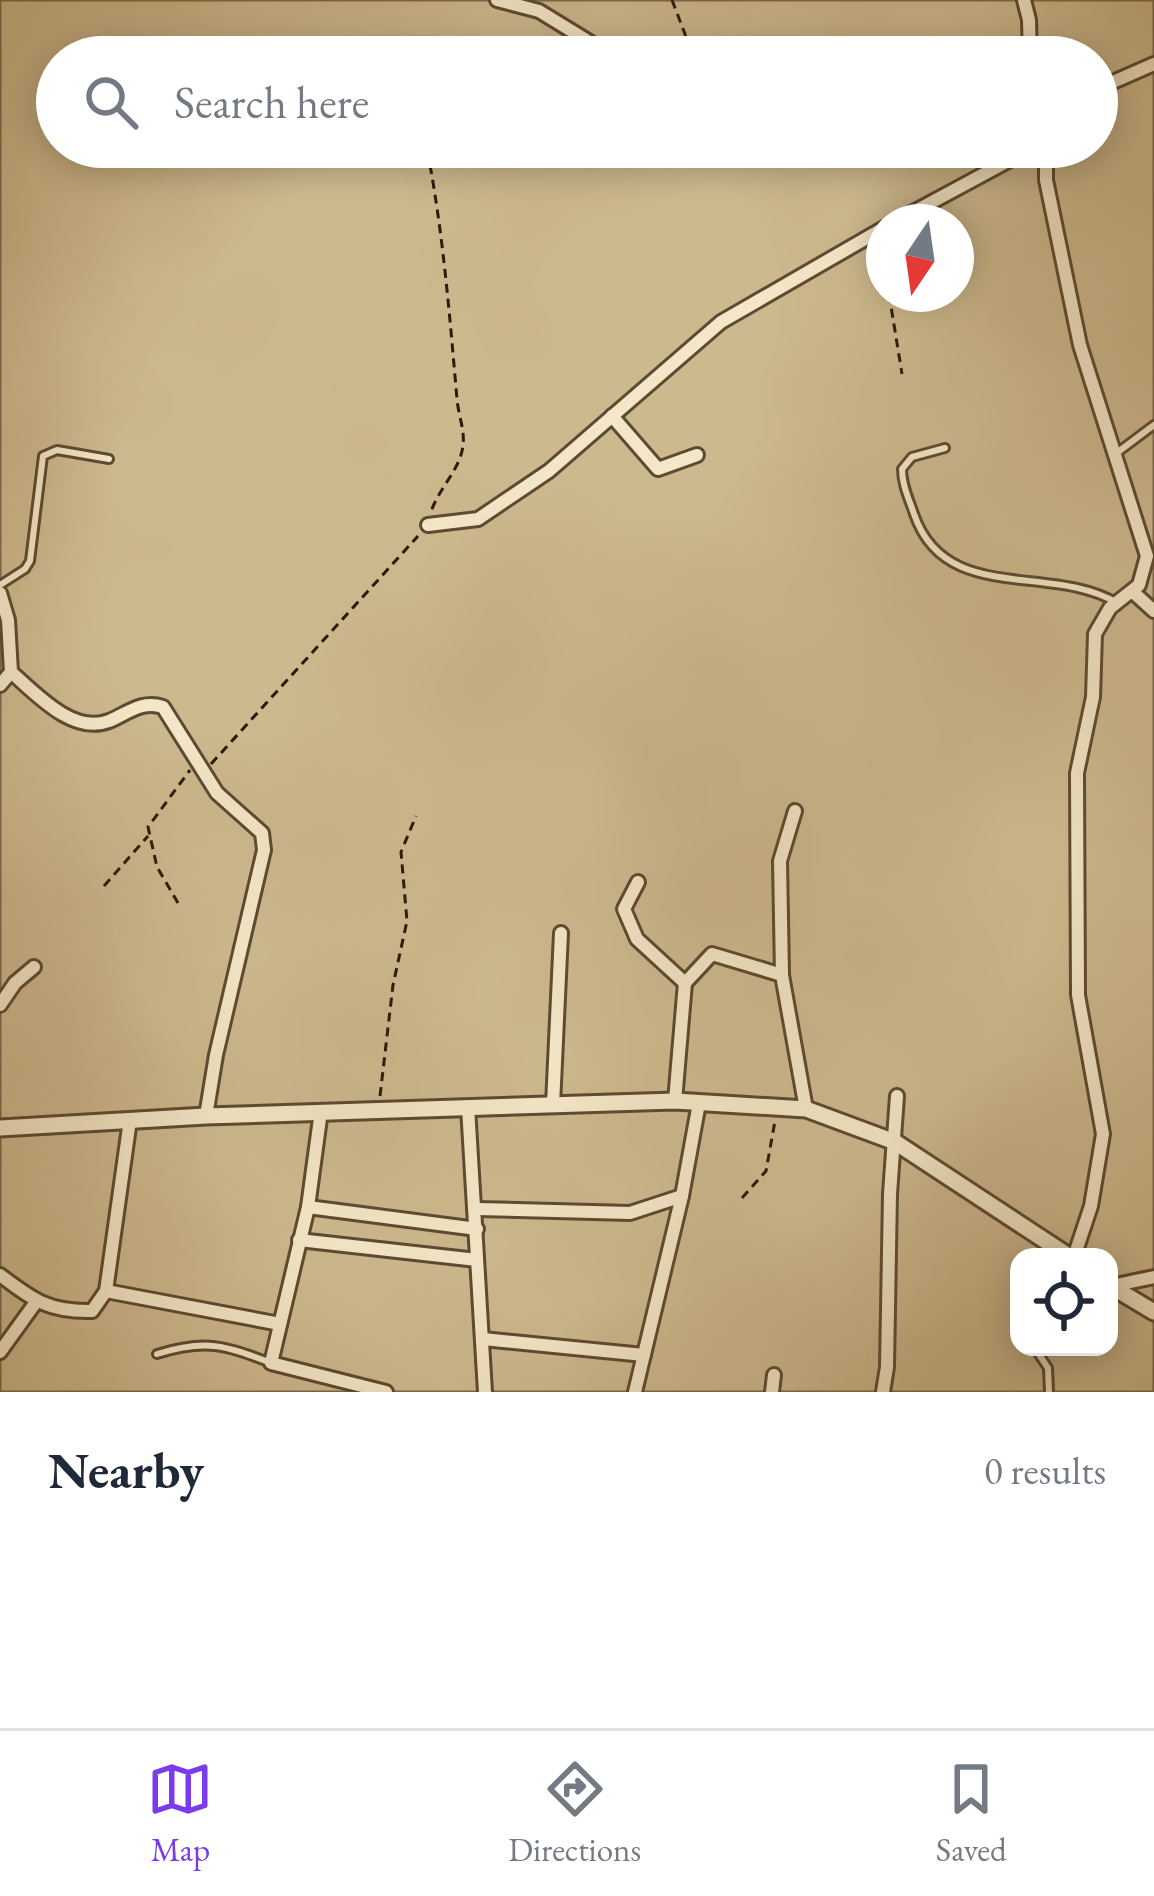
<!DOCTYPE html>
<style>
:root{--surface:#fff;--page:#f6f6f7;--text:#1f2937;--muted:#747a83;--line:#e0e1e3;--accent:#7c3aed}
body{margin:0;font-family:"EB Garamond",serif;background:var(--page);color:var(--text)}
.controls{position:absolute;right:36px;bottom:36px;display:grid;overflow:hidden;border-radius:24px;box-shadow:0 6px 30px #0003}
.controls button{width:108px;height:108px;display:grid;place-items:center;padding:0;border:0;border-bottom:3px solid var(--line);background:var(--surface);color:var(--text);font:60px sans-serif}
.compass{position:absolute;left:866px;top:204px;width:108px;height:108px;border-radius:50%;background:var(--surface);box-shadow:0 6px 30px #0003;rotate:193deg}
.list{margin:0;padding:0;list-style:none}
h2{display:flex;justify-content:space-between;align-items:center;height:156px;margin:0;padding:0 48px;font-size:51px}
h2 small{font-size:39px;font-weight:400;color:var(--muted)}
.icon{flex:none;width:66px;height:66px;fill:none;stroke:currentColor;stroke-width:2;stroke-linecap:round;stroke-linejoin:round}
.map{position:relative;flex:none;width:1154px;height:1392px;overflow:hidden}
.search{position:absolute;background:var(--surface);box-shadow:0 6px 30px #0003;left:36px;right:36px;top:36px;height:132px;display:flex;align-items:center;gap:30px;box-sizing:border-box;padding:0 42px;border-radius:66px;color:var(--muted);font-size:45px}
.sheet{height:336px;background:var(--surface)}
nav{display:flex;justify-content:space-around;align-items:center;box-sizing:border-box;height:168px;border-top:3px solid var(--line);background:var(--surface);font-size:33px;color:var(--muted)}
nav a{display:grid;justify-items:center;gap:6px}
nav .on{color:var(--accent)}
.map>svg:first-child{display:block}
</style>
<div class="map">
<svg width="1154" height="1392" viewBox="0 0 1154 1392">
<rect width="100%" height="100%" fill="#eedaa9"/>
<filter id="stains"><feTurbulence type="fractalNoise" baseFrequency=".00167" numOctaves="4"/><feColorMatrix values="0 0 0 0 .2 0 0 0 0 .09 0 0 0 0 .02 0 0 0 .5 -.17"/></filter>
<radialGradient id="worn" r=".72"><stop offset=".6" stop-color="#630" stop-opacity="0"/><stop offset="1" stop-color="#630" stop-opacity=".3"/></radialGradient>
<path fill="#cdb98e" stroke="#7d6a4c" stroke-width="3" fill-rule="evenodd" d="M 0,0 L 1154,0 L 1154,1392 L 0,1392 ZM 57,57 L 1097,57 L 1097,147 L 57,147 ZM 884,222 L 956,222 L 956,294 L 884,294 ZM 1019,1257 L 1109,1257 L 1109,1347 L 1019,1347 Z"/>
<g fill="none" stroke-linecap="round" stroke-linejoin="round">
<g stroke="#5d4a32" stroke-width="12">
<g id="service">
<path d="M 945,448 L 912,457 L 902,469 C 902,485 909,499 914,514 C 945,605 1051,563 1117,603"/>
<path d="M 1114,455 L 1154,425"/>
<path d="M 0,585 L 25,569 L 30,561 L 43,456 L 57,450 L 109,459"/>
<path d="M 1034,1347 L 1048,1368 L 1049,1392"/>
<path d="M 157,1354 C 206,1339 224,1345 271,1363"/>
</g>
</g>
<g stroke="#5d4a32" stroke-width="18">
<g id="minor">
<path d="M 497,0 L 539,11 L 614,57"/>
<path d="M 1024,0 L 1029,20 L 1030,57"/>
<path d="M 1097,89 L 1154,64"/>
<path d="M 1046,147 L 1046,180 L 1080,345 L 1147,556 L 1139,585 L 1110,608 L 1095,634 L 1093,697 L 1077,773 L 1078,995 L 1103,1134 L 1091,1206 L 1074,1257"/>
<path d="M 895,222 L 1034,147"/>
<path d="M 612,416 L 658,469 L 697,455"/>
<path d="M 428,525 L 478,519 L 549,471 L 721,322 L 884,228"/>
<path d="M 1133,592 L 1154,611"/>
<path d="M 0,593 L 8,620 L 11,672 L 0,685"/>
<path d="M 11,672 C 36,694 73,735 109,721 C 128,713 142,700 163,707 L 217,793 L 262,833 L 264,850 L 216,1055 L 206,1116"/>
<path d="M 795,811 L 780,861 L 782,975 L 806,1109"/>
<path d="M 638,882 L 624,909 L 637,939 L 685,983"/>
<path d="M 0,1005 L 15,983 L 34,967"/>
<path d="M 675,1101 L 685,983 L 712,954 L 782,975"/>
<path d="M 553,1105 L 561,933"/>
<path d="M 468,1107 L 485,1392"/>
<path d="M 321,1111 L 308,1207 L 271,1363 L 386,1392"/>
<path d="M 130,1120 L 106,1291 L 280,1324"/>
<path d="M 308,1207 L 477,1229"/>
<path d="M 477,1209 L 630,1213 L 682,1196"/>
<path d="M 299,1240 L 477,1260"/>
<path d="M 0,1275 C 33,1300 49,1312 92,1311 L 106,1291"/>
<path d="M 1111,1286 L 1154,1277"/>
<path d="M 483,1339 L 644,1355"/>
<path d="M 0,1352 L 36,1302"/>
<path d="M 635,1392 L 682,1196 L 699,1103"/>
<path d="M 772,1392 L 774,1375"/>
<path d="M 883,1392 L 887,1367 L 890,1194 L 897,1096"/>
</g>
</g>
<g stroke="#5d4a32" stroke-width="21">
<g id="tertiary">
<path d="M 0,1128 L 206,1116 L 675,1101 L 806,1109 L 895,1142 L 1070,1257"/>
<path d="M 1109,1285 L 1154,1312"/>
</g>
</g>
<g stroke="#2d1a0b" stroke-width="3" stroke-dasharray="9 6" stroke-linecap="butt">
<path d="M 672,0 L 685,34 L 688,57"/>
<path d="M 430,165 C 444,243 450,320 457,399 C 458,414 465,430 463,445 C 461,469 438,489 431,512"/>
<path d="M 872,250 L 884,281"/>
<path d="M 889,294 L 902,374"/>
<path d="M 211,764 L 418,536"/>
<path d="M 104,886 L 148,836"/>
<path d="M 178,903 L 157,867 L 148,827 L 190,770"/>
<path d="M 380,1096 L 393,985 L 407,921 L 401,852 L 416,816"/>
<path d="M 742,1198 L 766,1171 L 775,1121"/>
</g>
<use href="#service" stroke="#f4e7c7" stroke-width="6"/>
<use href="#minor" stroke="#f4e7c7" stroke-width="12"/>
<use href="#tertiary" stroke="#f4e7c7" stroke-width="15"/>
</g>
<rect width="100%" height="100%" filter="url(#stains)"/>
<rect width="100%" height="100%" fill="url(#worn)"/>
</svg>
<div class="controls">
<button><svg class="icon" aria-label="locate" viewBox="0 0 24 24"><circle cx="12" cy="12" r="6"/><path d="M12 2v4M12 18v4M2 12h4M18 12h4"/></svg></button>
</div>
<svg class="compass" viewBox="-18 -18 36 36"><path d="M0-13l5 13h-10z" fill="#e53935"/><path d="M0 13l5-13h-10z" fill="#747a83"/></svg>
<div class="search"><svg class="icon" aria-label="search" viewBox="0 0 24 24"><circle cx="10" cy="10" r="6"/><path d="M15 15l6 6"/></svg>Search here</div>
</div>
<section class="sheet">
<h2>Nearby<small>0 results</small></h2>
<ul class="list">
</ul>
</section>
<nav>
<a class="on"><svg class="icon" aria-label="map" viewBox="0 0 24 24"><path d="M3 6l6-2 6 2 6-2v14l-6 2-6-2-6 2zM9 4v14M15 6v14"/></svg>Map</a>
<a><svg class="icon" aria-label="directions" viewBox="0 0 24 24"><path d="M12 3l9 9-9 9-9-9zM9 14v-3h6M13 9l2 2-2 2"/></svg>Directions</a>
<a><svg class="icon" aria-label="saved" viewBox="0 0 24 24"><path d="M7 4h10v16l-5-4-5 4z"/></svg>Saved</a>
</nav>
